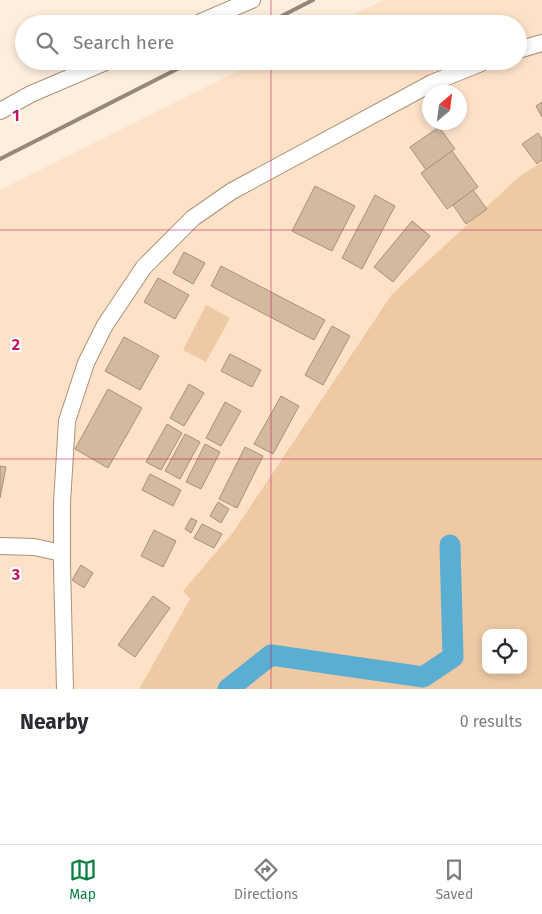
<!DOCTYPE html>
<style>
:root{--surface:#fff;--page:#f2f2f3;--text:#2b2b33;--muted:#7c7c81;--line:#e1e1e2;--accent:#0b8043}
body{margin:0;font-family:"Fira Sans",sans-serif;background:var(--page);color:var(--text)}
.controls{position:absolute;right:15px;bottom:15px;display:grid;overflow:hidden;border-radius:10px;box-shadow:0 2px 8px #0003}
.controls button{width:45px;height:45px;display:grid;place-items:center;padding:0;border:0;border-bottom:1px solid var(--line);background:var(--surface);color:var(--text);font:25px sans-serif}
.compass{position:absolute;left:422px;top:85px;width:45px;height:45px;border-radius:50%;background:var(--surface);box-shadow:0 2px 8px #0003;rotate:28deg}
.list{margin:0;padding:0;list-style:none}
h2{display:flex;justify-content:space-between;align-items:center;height:65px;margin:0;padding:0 20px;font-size:21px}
h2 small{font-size:16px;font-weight:400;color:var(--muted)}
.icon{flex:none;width:28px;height:28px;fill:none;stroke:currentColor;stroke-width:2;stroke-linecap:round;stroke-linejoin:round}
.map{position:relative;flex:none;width:542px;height:689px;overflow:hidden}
.search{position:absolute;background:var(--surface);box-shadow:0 2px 8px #0003;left:15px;right:15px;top:15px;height:55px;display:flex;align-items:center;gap:12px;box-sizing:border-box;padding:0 18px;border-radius:28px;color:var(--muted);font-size:19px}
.sheet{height:155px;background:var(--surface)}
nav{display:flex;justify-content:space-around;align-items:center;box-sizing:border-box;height:70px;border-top:1px solid var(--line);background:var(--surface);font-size:14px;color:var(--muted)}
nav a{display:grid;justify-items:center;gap:2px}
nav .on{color:var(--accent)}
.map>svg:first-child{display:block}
</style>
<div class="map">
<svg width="542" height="689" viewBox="0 0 542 689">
<rect width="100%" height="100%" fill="#feeedd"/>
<path fill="#fde2c8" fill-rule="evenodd" d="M 383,0 L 542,0 L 542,162 L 520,176 L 234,531 L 183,591 L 190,599 L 139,689 L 0,689 L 0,190 L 258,61 L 518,61 L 518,24 L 334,24 ZM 430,92 L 460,92 L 460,122 L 430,122 Z"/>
<g fill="#eec9a4" fill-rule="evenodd">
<path d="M 542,162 L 542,689 L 139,689 L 190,599 L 183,591 L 234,531 L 392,294 L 520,176 ZM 486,633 L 523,633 L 523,670 L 486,670 Z"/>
<path d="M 206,305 L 230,318 L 206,362 L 183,350 Z"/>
</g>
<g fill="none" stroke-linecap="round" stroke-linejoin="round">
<path stroke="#59aed1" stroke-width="21" d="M 228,689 L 271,655 L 423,677 L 453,657 L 450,545"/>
</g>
<g fill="#d3b99e" stroke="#a99076">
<path d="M 542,102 L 542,117 L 536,106 Z"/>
<path d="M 439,127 L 455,149 L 426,170 L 410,147 Z"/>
<path d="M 538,133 L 542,139 L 542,160 L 537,164 L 522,144 Z"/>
<path d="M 452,151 L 478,187 L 447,209 L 421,173 Z"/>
<path d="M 315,186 L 355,206 L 332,251 L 292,231 Z"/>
<path d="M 473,190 L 487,209 L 466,224 L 453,205 Z"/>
<path d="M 375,195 L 395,206 L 362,269 L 342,258 Z"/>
<path d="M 412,221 L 430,236 L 393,282 L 374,267 Z"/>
<path d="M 184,252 L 205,263 L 193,284 L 173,273 Z"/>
<path d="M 221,266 L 325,320 L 314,340 L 211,286 Z"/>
<path d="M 158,278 L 189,295 L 175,319 L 144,302 Z"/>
<path d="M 332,326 L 350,336 L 323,385 L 305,375 Z"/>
<path d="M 124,337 L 159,356 L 140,390 L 105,371 Z"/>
<path d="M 230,354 L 261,370 L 252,387 L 221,371 Z"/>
<path d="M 189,384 L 204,393 L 184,426 L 170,418 Z"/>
<path d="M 108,389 L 142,408 L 108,468 L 75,449 Z"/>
<path d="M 281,396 L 299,406 L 273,454 L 254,444 Z"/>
<path d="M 225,402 L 241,411 L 221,446 L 206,438 Z"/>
<path d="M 167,424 L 182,433 L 161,470 L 146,462 Z"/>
<path d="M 185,434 L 200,442 L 180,479 L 165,471 Z"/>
<path d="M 205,444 L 220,452 L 201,489 L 186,482 Z"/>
<path d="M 245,447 L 263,456 L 237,508 L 219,499 Z"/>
<path d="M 0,466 L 6,467 L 0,498 Z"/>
<path d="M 150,474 L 181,490 L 173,506 L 142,490 Z"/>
<path d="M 218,502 L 229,509 L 221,523 L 210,516 Z"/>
<path d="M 191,518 L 197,521 L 191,533 L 185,529 Z"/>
<path d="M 202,524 L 222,534 L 214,548 L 194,538 Z"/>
<path d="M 154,530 L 176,541 L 163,567 L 141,556 Z"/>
<path d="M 81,565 L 93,573 L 84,588 L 72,580 Z"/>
<path d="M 153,596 L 170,608 L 135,657 L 118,645 Z"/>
</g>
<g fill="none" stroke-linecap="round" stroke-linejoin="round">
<g stroke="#aa9177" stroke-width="18">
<g id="minor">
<path d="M 196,24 L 252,0"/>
<path d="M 518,50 L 542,43"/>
<path d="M 0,111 L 31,94 L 108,61"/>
<path d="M 0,546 L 34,547 L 62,553"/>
<path d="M 65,689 L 62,566 L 62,502 L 67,421 L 86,363 L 105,325 L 144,267 L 193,218 L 232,191 L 432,83 L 486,61"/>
</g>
</g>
<use href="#minor" stroke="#fff" stroke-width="16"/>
<g stroke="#95887a" stroke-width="4">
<path d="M 266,24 L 313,0"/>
<path d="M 0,159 L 193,61"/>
</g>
</g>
<path fill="none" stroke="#c2185b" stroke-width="1" stroke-opacity="0.55" d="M 271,0 L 271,24M 271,61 L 271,689M 0,230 L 542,230M 0,459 L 542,459"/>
<g font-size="16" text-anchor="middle" font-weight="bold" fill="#c2185b" stroke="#fff" stroke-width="4.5" stroke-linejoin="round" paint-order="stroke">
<text x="16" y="121">1</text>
<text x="16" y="350">2</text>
<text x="16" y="580">3</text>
</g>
</svg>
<div class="controls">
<button><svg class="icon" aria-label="locate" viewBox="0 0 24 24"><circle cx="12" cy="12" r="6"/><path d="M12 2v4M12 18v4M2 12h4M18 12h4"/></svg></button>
</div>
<svg class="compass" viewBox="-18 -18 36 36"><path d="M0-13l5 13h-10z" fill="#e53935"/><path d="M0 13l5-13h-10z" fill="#7c7c81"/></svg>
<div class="search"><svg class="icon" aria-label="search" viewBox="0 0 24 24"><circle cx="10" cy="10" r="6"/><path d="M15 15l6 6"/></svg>Search here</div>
</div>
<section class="sheet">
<h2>Nearby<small>0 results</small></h2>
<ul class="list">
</ul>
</section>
<nav>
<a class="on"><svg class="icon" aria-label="map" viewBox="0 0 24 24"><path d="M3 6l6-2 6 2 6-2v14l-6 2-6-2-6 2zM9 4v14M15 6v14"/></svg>Map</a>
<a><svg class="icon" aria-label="directions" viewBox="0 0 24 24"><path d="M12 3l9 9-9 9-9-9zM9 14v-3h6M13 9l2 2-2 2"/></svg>Directions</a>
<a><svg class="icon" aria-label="saved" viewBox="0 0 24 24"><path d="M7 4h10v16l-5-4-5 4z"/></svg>Saved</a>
</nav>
